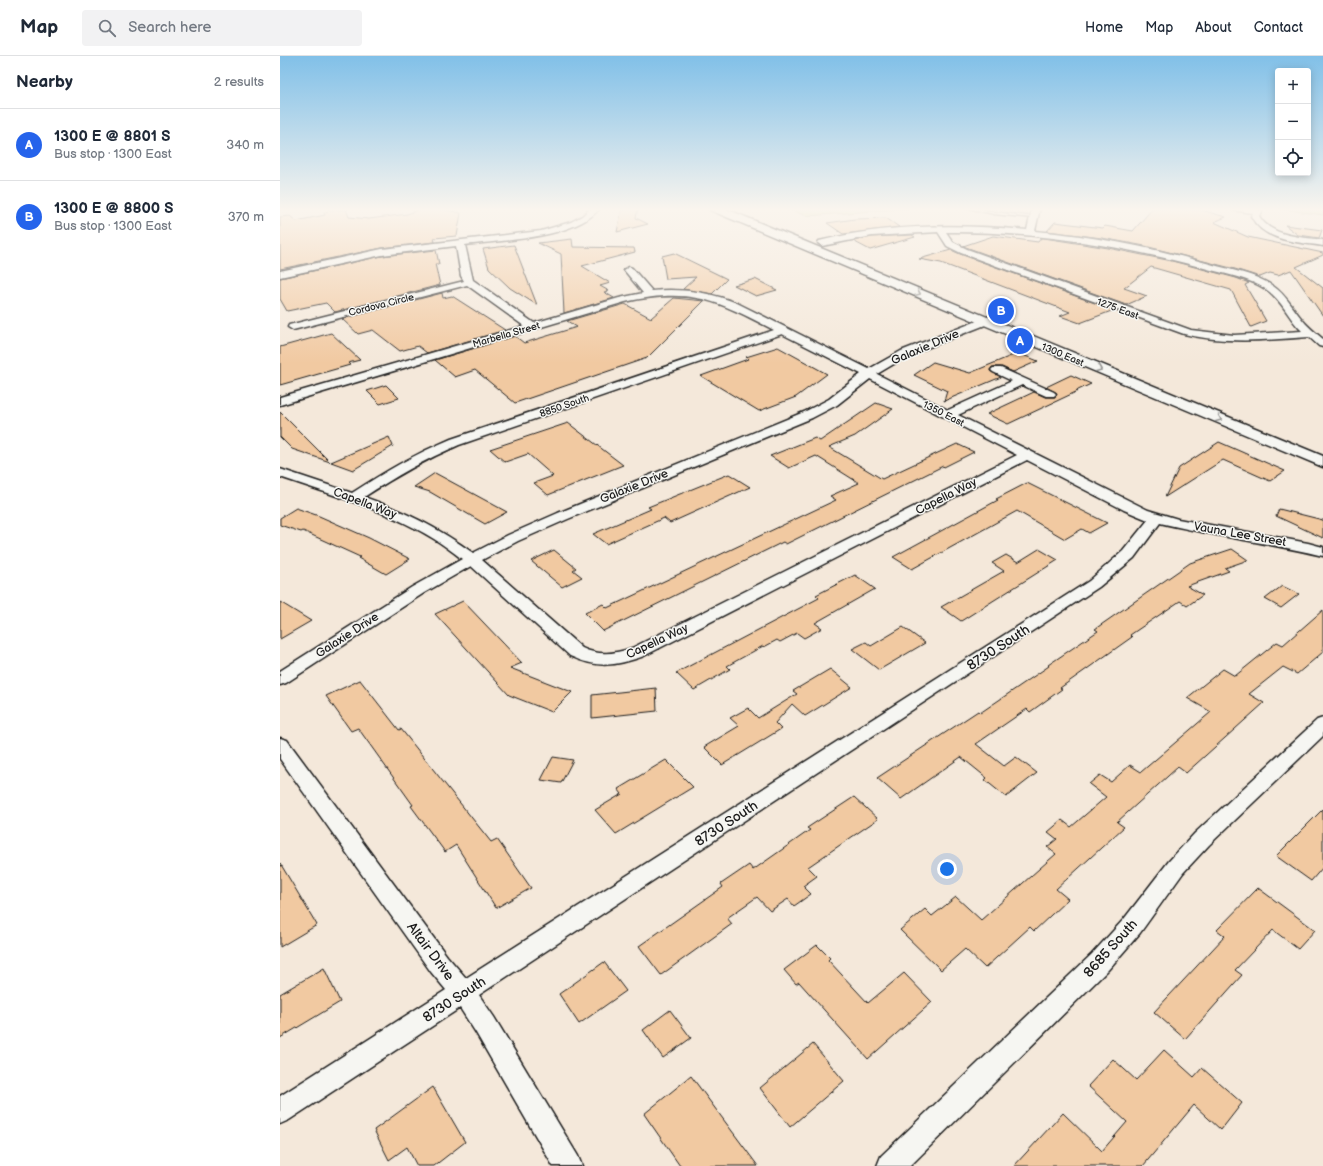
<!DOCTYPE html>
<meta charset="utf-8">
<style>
:root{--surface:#fff;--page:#f2f2f3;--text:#1f2937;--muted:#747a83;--line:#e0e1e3;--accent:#2563eb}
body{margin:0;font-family:"Balsamiq Sans",sans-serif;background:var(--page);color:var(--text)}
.controls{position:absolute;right:12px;top:12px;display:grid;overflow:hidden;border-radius:4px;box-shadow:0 2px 10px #0003}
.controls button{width:36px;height:36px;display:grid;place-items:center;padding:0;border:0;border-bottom:1px solid var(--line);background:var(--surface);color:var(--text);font:20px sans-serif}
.you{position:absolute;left:667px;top:813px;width:14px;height:14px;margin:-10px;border:3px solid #fff;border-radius:50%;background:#1a73e8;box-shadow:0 0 0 6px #1a73e833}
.badge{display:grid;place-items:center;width:26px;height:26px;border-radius:50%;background:var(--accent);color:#fff;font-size:13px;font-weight:700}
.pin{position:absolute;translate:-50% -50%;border:2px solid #fff;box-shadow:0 1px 4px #0006}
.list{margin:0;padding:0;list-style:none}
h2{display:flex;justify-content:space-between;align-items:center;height:52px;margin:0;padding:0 16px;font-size:17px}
h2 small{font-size:13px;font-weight:400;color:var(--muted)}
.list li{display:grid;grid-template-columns:26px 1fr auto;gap:12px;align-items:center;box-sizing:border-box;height:72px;padding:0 16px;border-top:1px solid var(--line)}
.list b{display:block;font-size:15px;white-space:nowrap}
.list p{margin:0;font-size:13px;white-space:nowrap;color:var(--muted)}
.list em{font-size:13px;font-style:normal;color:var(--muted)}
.icon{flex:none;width:22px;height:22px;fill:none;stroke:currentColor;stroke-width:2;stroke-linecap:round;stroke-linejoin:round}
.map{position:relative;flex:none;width:1043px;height:1110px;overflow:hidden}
header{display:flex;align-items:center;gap:24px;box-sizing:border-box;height:56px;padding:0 20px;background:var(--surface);border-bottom:1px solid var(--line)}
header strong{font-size:19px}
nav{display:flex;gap:22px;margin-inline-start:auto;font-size:14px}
.search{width:280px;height:36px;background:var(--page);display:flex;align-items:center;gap:10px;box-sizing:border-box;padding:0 14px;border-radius:4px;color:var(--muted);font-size:15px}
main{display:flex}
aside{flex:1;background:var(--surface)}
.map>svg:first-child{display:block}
</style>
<header>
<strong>Map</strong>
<div class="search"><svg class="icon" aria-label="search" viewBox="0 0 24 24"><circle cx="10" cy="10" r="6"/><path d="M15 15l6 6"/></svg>Search here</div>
<nav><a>Home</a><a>Map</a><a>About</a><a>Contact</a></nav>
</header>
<main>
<aside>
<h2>Nearby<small>2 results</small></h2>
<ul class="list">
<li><span class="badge">A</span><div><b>1300 E @ 8801 S</b><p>Bus stop · 1300 East</p></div><em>340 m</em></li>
<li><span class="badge">B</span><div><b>1300 E @ 8800 S</b><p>Bus stop · 1300 East</p></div><em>370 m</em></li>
</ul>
</aside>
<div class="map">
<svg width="1043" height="1110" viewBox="0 0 1043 1110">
<rect width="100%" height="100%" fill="#f4e8da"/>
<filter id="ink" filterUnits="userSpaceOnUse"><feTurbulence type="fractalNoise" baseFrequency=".025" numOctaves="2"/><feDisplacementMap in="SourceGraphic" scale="8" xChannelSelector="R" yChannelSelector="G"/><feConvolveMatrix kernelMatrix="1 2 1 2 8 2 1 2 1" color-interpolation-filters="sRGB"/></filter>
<g filter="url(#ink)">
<g fill="#c4d68b" stroke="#707954">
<path d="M 505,152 L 631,152 L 527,160 Z"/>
<path d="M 999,152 L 1043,152 L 1043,159 L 1002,153 Z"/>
</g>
<g fill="#f1c9a1" stroke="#1c1c1c">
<path d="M 144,152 L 157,152 L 181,157 L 177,180 L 154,182 L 155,186 L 102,192 L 0,213 L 0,161 L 10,160 L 16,165 L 45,159 L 44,156 L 66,153 L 69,161 L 89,163 L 127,158 Z"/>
<path d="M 342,152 L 358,152 L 356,162 L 368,168 L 337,176 Z"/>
<path d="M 873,152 L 921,154 L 946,161 L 934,166 L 968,181 L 1043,197 L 1043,199 L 1016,211 L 1043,232 L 1043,260 L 1011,214 L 998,219 L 990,217 L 980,221 L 955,213 L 865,190 L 822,182 L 767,175 L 775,166 L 823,172 L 825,170 L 853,175 Z"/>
<path d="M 606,162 L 619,171 L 563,178 L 547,167 L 575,163 Z"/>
<path d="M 1005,169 L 1042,174 L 1039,182 L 1026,180 L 1018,179 Z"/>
<path d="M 632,179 L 635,181 L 590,194 L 573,185 L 592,181 Z"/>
<path d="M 713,180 L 758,186 L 761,182 L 764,182 L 828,192 L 892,205 L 956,222 L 969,227 L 965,229 L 986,265 L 971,271 L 951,234 L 871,211 L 844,232 L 867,240 L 846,249 L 683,190 Z"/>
<path d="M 292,183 L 293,191 L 354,192 L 355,196 L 302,210 L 330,227 L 320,230 L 329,235 L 324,236 L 334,242 L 284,257 L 281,198 L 258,187 Z"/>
<path d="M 234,189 L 257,249 L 230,232 L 209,212 L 203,193 Z"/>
<path d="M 156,194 L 159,208 L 155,208 L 160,229 L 55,256 L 46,247 L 7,255 L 0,243 L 0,222 L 102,200 Z"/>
<path d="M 671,194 L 680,198 L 834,254 L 800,267 L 780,260 L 790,256 L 661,207 L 639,203 Z"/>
<path d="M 394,197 L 439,219 L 447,223 L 432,238 L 403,233 L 416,221 L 386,223 L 382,200 Z"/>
<path d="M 475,223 L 497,234 L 476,240 L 454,229 Z"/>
<path d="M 162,237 L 163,242 L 172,240 L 225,274 L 147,297 L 138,290 L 120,295 L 93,274 L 78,278 L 62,263 Z"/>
<path d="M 394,242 L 424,245 L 367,302 L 235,347 L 195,314 L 175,321 L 155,304 L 235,280 L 244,287 L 297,271 L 287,265 L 345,248 L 371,262 Z"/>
<path d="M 51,277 L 80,304 L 68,307 L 70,309 L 0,329 L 0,291 Z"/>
<path d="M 498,291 L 547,318 L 516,341 L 479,355 L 421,320 L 468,303 L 466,301 Z"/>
<path d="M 738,297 L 758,305 L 733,316 L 722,311 L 712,311 L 710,315 L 721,321 L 664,345 L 667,335 L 634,319 L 653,306 L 690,317 Z"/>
<path d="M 791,319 L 811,328 L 796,335 L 798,335 L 728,368 L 707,358 L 754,336 L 765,341 L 775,341 L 777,337 L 766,331 Z"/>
<path d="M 106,329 L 119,342 L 100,348 L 87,335 Z"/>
<path d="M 596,347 L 613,353 L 575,380 L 549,391 L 602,423 L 677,388 L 694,396 L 664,411 L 663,410 L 506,488 L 503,486 L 323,575 L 305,557 L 323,548 L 327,552 L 556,444 L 550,440 L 579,427 L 536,400 L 509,412 L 490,400 L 535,382 L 540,385 Z"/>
<path d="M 0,356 L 50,406 L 12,393 L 0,381 Z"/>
<path d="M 288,367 L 343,409 L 268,439 L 254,427 L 273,420 L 248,398 L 225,406 L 210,393 Z"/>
<path d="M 109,381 L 113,390 L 73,414 L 51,406 Z"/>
<path d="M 939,386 L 1005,415 L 990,425 L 943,404 L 885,441 L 899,412 Z"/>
<path d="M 155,417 L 227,456 L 205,468 L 150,436 L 134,431 Z"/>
<path d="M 449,418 L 470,431 L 390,467 L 384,462 L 326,488 L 313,478 L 371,453 L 368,451 Z"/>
<path d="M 747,427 L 827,467 L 809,477 L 802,473 L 785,483 L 737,455 L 632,513 L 613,501 L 718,444 L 716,443 Z"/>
<path d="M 16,452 L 39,460 L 89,482 L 130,503 L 106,518 L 78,502 L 80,501 L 23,475 L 21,476 L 0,469 L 0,462 Z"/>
<path d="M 999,453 L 1043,464 L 1043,482 L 996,460 Z"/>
<path d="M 759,493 L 778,504 L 681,565 L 661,551 L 724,515 L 712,507 L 726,499 L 738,506 Z"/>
<path d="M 952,493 L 968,504 L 945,512 L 949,515 L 907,530 L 923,539 L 907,550 L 900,545 L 850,579 L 852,581 L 780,632 L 782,633 L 750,656 L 747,653 L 696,688 L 724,710 L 736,701 L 757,717 L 726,741 L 705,724 L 707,722 L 681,701 L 621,743 L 597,722 L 698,655 L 700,657 L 769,610 L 768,609 L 818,575 L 815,573 L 910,507 Z"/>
<path d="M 274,494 L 296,512 L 293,514 L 302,521 L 282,531 L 251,505 Z"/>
<path d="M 575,519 L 595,533 L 535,567 L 542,572 L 524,582 L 517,577 L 500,586 L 497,584 L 484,591 L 483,590 L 447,610 L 450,613 L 414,634 L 396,617 L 539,542 L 536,539 Z"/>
<path d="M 1002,530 L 1019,538 L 1001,552 L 985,543 Z"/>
<path d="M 183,545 L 242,607 L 230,612 L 292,636 L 272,656 L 229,639 L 155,558 Z"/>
<path d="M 0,546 L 31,565 L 0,583 Z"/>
<path d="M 1043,554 L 1043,596 L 1017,618 L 1003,611 L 969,638 L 984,647 L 906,717 L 898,711 L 837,766 L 844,771 L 776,833 L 788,843 L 754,875 L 750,871 L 705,912 L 685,893 L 661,914 L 620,874 L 645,853 L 652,860 L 676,841 L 701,864 L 776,798 L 767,791 L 777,783 L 768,776 L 782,764 L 791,771 L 826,741 L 809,728 L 820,719 L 831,726 L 850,709 L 861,716 L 931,656 L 907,642 L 943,613 L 955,620 L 997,586 L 1003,589 Z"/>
<path d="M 623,571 L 645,587 L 599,614 L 572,593 L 586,586 L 591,590 Z"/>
<path d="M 550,613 L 572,631 L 525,660 L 512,648 L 495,667 L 501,673 L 442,709 L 424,691 L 459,670 L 450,662 L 468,652 L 478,662 L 517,638 L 513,635 Z"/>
<path d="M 80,624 L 119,674 L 121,673 L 211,786 L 217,783 L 251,832 L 216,852 L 176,789 L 165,796 L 131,750 L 133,749 L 78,672 L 71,675 L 46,640 Z"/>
<path d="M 376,632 L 377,655 L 312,662 L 312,639 Z"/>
<path d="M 273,701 L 293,704 L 281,727 L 261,724 Z"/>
<path d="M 386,704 L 413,731 L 336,778 L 315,754 L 342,738 L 338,733 Z"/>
<path d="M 574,741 L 598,763 L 528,811 L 537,820 L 523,830 L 531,838 L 514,850 L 508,843 L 490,855 L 477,841 L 447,862 L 452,868 L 381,919 L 359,890 L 443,831 L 441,828 L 469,809 L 473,814 L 530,774 L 527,772 Z"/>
<path d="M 1043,753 L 1043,811 L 1031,825 L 996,800 Z"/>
<path d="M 0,807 L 37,869 L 0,891 Z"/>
<path d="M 978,832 L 1035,874 L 1018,893 L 993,874 L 955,914 L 962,919 L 905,983 L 874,956 L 945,880 L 937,874 Z"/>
<path d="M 537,889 L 550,902 L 548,904 L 588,947 L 624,917 L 652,946 L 588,1003 L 519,926 L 516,928 L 504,914 Z"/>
<path d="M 324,906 L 346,935 L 299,968 L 279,938 Z"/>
<path d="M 44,912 L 60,946 L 0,982 L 0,938 Z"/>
<path d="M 390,954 L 411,982 L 383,1002 L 363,974 Z"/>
<path d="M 533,988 L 564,1025 L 510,1071 L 480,1032 Z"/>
<path d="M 884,994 L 914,1021 L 922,1012 L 962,1047 L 941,1074 L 914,1049 L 863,1110 L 734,1110 L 783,1057 L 822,1095 L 847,1066 L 808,1030 L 833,1003 L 856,1024 Z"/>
<path d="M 411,1020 L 478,1110 L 400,1110 L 364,1058 Z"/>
<path d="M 153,1031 L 185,1086 L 154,1110 L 137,1110 L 127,1091 L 109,1104 L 94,1074 Z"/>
</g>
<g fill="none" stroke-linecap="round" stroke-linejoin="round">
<g stroke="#1c1c1c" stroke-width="3">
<path id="lane" d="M 688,152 L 696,152 L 714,156 L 756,161 L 754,162 L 714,158 Z"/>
</g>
<g stroke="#1c1c1c" stroke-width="3">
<g id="street">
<path d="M 311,152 L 320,152 C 294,183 223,184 185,189 L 193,224 L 254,267 L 339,242 L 363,237 L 344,214 L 349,211 L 352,212 L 372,235 C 402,232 429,236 457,247 L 589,313 L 621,295 L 715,258 L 723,258 L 724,260 L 723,262 L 629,299 L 597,318 L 668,354 L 732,325 L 713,316 L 711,314 L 713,312 L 721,312 L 774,336 L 776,338 L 774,340 L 766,340 L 742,329 L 678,359 L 868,454 L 898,463 L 1028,487 L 1043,491 L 1043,500 C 989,487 934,480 880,467 L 854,502 L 819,531 L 199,939 L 214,961 L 298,1100 L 302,1110 L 273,1110 L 196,977 L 180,952 L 9,1064 L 0,1068 L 0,1040 L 166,934 L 151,916 L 0,703 L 0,682 L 7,684 L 167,900 L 186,922 L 809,525 L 843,495 L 868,464 L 844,454 L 747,404 L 364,600 C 336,610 318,613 290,600 L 191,510 L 144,537 L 6,627 L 0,629 L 0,615 L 132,531 L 182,503 C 173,496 164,489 154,483 C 107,454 52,439 0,421 L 0,413 L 72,437 C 106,415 133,399 171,383 L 494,274 C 436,244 411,231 345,246 L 0,349 L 0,341 L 244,270 L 187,229 L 13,274 L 8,271 L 9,269 L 184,225 L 181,220 L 176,190 L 102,199 L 0,221 L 0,215 L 102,193 L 261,175 L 291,166 L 302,160 ZM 502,278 L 581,318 L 549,343 L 524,356 L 278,457 L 228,479 L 193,497 C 157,471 126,456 84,441 C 116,420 144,404 179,389 ZM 590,323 L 737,399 L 352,592 C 334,598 319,600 302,592 L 202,504 L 238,485 L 288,463 L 532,362 L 557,349 Z"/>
<path d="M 752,152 L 760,152 L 755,175 C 814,180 873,192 930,208 C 951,214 975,218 993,230 C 1005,238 1012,251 1021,262 C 1027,270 1035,276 1043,283 L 1043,291 L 1039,290 L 1029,281 C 987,284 946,288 904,278 L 681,197 L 667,190 L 658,176 L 592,180 L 542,190 L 538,187 L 539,185 C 607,168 677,168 747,174 ZM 666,176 C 753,175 840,189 924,212 C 945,218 969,222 987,234 C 1002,244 1009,263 1022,275 L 954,279 L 911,274 L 687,193 L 673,186 Z"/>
<path d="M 951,152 L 969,152 L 981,154 L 982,156 L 979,160 C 991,181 1022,181 1043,184 L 1043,190 C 1018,186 984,186 971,160 L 973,157 L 952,154 Z"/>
<path d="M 1043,662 L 1043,680 L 929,789 L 903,817 L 860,877 L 828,914 L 630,1110 L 597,1110 L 601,1100 L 812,898 L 844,863 L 889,805 L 915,777 L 1037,664 Z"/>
</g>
</g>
<g stroke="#1c1c1c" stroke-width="3">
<path id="primary" d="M 429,152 L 444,152 L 1043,400 L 1043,411 L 430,154 Z"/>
</g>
<use href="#lane" fill="#f6f6f2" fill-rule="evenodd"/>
<use href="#street" fill="#f6f6f2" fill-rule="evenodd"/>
<use href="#primary" fill="#f6f6f2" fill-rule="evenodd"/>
</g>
<defs><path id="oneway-chevron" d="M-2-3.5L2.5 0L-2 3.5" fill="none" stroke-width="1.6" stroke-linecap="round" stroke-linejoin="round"/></defs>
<g stroke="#949492">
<use href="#oneway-chevron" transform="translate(638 237) rotate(23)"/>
<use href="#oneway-chevron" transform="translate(819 313) rotate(23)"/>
<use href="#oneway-chevron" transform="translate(939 363) rotate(23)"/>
</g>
</g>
<linearGradient id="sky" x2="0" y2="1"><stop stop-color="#81c0e8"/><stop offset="0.5" stop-color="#faf5ee"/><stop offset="1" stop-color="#faf5ee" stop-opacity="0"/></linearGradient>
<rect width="1043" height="307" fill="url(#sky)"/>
<g text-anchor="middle" stroke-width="3" stroke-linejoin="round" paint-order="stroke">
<g font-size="10" fill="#1c1c1c" stroke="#f6f6f2">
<text transform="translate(101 248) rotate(-14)" y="4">Cordova Circle</text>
<text transform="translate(838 252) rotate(20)" y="4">1275 East</text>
<text transform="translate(226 278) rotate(-16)" y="4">Marbella Street</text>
<text transform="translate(783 298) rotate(23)" y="4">1300 East</text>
<text transform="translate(284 349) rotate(-19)" y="4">8850 South</text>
<text transform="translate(664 357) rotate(27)" y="4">1350 East</text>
</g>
<g font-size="12" fill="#1c1c1c" stroke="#f6f6f2">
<text transform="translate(645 291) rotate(-23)" y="4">Galaxie Drive</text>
<text transform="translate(354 430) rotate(-22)" y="4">Galaxie Drive</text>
<text transform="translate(666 440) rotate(-27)" y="4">Capella Way</text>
<text transform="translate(85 447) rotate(21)" y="4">Capella Way</text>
<text transform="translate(960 478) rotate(10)" y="4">Vauna Lee Street</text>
<text transform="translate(67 579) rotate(-33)" y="4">Galaxie Drive</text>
<text transform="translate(377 585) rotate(-25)" y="4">Capella Way</text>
</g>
<g font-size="14" fill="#1c1c1c" stroke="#f6f6f2">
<text transform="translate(718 591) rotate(-33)" y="5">8730 South</text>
<text transform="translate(446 767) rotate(-33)" y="5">8730 South</text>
<text transform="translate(830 892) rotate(-48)" y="5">8685 South</text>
<text transform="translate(151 895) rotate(53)" y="5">Altair Drive</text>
<text transform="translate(174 943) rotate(-33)" y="5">8730 South</text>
</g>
</g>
</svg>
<div class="controls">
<button>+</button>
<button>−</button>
<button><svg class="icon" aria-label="locate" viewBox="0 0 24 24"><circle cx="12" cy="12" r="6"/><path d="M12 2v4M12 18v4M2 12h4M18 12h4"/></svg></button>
</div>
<div class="you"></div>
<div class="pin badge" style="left:740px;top:285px">A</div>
<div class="pin badge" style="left:721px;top:255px">B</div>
</div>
</main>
